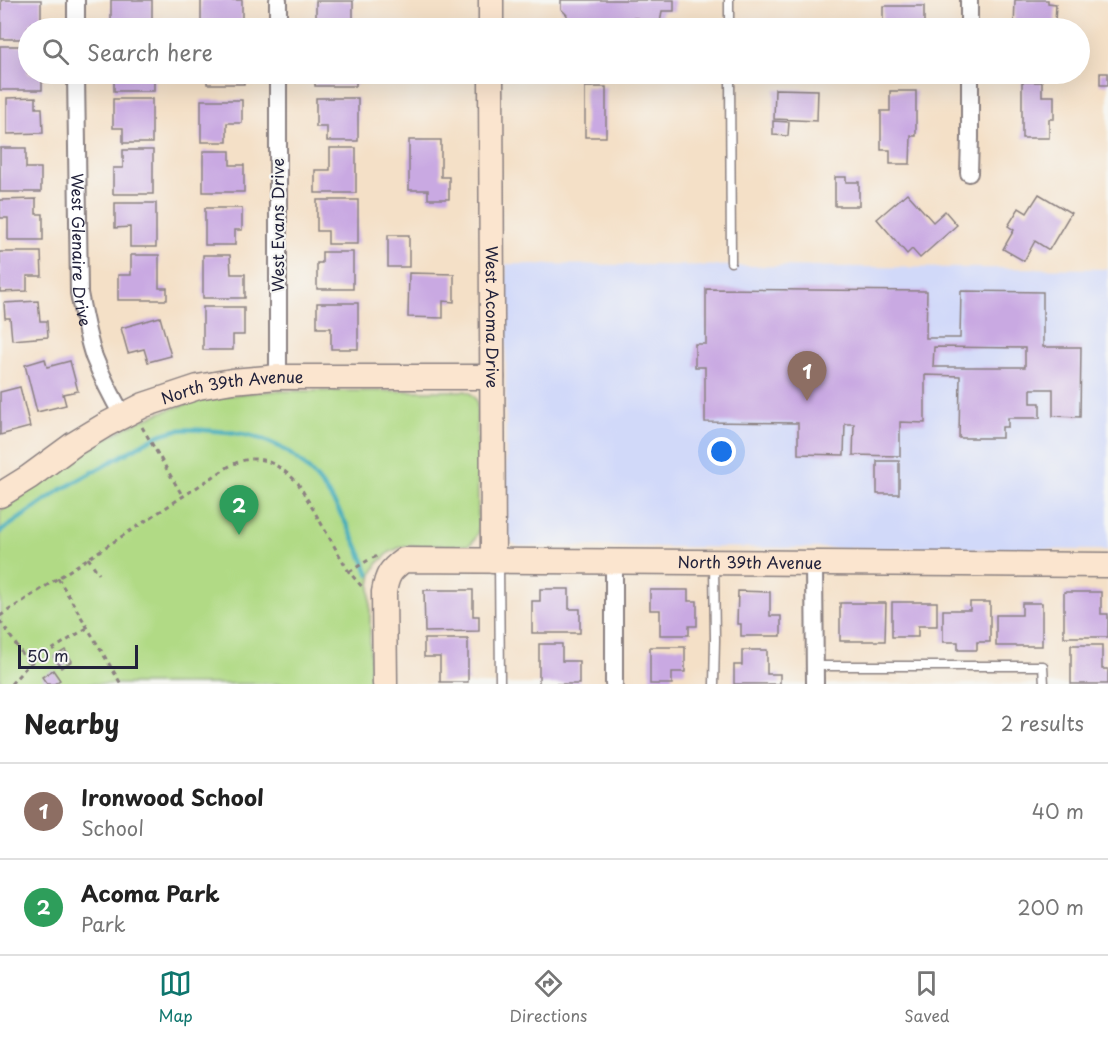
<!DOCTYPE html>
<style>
:root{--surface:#fff;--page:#f6f6f6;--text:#222;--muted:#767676;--line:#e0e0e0;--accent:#0f766e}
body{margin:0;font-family:"Playpen Sans",sans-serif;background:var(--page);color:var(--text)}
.scale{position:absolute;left:18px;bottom:15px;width:120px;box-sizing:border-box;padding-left:6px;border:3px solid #22223b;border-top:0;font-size:16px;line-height:21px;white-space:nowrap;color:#22223b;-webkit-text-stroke:4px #f6f6f2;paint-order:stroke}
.you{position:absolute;left:722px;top:452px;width:21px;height:21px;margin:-15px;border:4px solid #fff;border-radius:50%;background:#1a73e8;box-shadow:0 0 0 9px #1a73e833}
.badge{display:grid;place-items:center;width:39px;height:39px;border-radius:50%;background:var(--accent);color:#fff;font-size:20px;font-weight:700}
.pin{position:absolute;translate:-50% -50px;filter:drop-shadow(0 2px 3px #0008)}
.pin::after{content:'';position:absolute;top:32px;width:21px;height:18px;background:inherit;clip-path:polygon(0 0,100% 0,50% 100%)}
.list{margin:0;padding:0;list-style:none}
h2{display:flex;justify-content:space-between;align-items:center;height:78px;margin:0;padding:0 24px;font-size:26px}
h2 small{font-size:20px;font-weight:400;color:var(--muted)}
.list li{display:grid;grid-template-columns:39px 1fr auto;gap:18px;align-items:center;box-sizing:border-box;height:96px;padding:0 24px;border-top:2px solid var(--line)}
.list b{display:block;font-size:22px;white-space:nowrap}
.list p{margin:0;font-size:20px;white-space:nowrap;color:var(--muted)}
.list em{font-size:20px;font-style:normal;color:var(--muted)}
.icon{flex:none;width:33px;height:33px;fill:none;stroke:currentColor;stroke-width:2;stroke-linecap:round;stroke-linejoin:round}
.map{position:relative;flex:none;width:1108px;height:684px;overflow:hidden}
.search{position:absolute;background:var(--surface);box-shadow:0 6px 24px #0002;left:18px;right:18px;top:18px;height:66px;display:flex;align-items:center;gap:15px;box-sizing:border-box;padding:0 21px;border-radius:33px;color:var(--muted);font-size:22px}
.sheet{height:270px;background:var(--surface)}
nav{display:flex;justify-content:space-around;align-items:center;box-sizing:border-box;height:84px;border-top:2px solid var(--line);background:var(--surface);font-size:16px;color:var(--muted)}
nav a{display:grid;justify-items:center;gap:3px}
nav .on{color:var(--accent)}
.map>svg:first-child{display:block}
</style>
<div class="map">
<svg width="1108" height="684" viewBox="0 0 1108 684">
<rect width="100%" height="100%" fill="#f6f6f2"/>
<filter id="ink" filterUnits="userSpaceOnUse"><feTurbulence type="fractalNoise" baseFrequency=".0167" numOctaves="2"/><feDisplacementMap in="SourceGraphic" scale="12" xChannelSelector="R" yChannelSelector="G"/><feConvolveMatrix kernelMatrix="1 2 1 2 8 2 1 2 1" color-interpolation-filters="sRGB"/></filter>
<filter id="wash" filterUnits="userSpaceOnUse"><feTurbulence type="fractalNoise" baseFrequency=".008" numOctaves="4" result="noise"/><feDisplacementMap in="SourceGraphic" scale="24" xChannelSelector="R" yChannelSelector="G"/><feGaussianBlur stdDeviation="1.35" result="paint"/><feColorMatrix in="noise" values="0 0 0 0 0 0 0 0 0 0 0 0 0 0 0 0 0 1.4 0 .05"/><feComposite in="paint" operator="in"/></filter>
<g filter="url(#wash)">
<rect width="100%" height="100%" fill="#f4e0c7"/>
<path fill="#d1d9f9" d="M 506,264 L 1108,269 L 1108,550 L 518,546 L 511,542 L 506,534 Z"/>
<path fill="#b1da85" stroke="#6a7e60" stroke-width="1.5" d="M 276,391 L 465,391 C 472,393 475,396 477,402 L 478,531 C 476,538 474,542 468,545 L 403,546 L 390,552 L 377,564 L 372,574 L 370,585 L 370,684 L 0,684 L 0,511 C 48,479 94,440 147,418 C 188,400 232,393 276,391 Z"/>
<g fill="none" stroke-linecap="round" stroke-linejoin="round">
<path stroke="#3baab9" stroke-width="4.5" d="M 0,532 L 59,491 L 155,437 C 178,427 193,429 217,431 C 276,434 308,459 338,509 C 350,530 361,552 369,575"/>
</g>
<g id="blocks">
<g fill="#c9a9e2" fill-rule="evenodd">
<path d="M 1,0 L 41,0 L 41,23 L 31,23 L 31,28 L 28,28 L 28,39 L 1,39 Z"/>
<path d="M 111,0 L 152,0 L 152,28 L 122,28 L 122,23 L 111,23 Z"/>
<path d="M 201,0 L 242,0 L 242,23 L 231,23 L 231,28 L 201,28 Z"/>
<path d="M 561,0 L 674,0 L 674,11 L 662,11 L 660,23 L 638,23 L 638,18 L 614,18 L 614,28 L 594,28 L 594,23 L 567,23 L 567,15 L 561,9 Z"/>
<path d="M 1015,0 L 1048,0 L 1048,3 L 1056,4 L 1055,23 L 1049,23 L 1049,28 L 1014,28 Z"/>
<path d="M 316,1 L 353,1 L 353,28 L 316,27 Z"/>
<rect x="883" y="6" width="41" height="22"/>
<path d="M 0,46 L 27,46 L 28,74 L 42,74 L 42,90 L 0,90 Z"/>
<rect x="1100" y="73" width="8" height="12"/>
<rect x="114" y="74" width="40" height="17"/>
<rect x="207" y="74" width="37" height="10"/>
<rect x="315" y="74" width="41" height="12"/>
<path d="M 1022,82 L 1042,82 L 1042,96 L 1054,96 L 1054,119 L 1049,119 L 1049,138 L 1022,138 Z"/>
<rect x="585" y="87" width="21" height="50"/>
<path d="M 775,89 L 818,90 L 817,121 L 774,119 Z"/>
<path d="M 890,91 L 916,91 L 916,136 L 911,136 L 910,164 L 890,164 L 890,150 L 881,150 L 881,111 L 890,111 Z"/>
<path d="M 36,97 L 36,108 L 42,108 L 43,133 L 7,134 L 7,98 Z"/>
<path d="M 316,98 L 358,98 L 358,141 L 327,141 L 327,127 L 316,127 Z"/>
<path d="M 113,99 L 152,99 L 152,143 L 123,143 L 123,128 L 113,128 Z"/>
<path d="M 201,100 L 242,100 L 242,123 L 227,123 L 227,142 L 201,142 Z"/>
<path d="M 773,121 L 789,122 L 788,136 L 773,135 Z"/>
<path d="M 409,140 L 441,140 L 441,177 L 449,177 L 449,199 L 428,199 L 428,190 L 409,190 Z"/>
<path d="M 0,148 L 26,148 L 26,168 L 41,168 L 41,192 L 0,192 Z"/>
<path d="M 330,148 L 356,148 L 356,193 L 315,193 L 315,170 L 330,170 Z"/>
<path d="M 123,150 L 153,150 L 153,194 L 113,194 L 113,168 L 123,168 Z"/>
<path d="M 203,151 L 230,151 L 230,165 L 244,165 L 244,192 L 203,192 Z"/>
<path d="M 835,177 L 846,177 L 846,182 L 859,182 L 859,206 L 835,206 Z"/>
<path d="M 907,193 L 933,222 L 945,211 L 957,225 L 920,258 L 912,249 L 907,254 L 877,219 Z"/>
<path d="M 1039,194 L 1071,213 L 1049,250 L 1035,241 L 1024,261 L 1003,249 L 1014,230 L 1008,226 L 1019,208 L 1027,213 Z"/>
<path d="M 36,199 L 36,214 L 43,214 L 43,240 L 8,240 L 8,218 L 0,218 L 0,200 Z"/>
<path d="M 317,200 L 358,200 L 358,244 L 328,244 L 328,231 L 317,231 Z"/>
<path d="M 115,203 L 156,203 L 156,247 L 130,247 L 130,227 L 115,228 Z"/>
<path d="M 205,208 L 242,208 L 242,230 L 235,230 L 235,245 L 205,245 Z"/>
<rect x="388" y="235" width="21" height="32"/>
<path d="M 0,252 L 41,252 L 42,276 L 27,276 L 27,291 L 0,292 Z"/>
<path d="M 322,252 L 353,252 L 353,289 L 317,289 L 317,263 L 322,263 Z"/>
<path d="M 131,255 L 159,255 L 159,288 L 167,288 L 167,300 L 118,300 L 118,275 L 131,275 Z"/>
<path d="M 203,255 L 230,255 L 231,274 L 245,274 L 245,298 L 203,298 Z"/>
<path d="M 409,273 L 454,274 L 454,302 L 443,301 L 443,318 L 408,317 Z"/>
<path d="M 706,289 L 927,291 L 926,338 L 960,338 L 961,291 L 1043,292 L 1043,347 L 1081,347 L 1080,417 L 1053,416 L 1053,389 L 1031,389 L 1031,403 L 1040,403 L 1040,418 L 1008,418 L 1008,427 L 1002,427 L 1002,438 L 959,438 L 960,376 L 925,375 L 925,423 L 900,422 L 900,456 L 853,455 L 854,424 L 845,424 L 844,455 L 798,454 L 798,423 L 705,422 L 705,367 L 695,367 L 695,344 L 706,344 ZM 934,347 L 1025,348 L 1025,367 L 933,367 Z"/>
<path d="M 38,301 L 40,321 L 47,321 L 48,337 L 12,340 L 10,318 L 5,318 L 4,303 Z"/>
<path d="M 317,303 L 358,303 L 358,349 L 331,349 L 331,328 L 317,328 Z"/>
<path d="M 203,307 L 244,307 L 244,335 L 233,335 L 233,350 L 203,350 Z"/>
<path d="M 160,317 L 171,356 L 148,362 L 144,349 L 128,353 L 121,328 Z"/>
<path d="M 45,359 L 47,367 L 70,361 L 78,391 L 63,394 L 66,405 L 37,412 L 25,365 Z"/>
<path d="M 20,387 L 30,427 L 0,435 L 0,392 Z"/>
<rect x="877" y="461" width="22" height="33"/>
<path d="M 540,589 L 569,589 L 569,609 L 580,609 L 580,633 L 532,633 L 532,601 L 540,601 Z"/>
<path d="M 424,590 L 473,590 L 473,616 L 479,616 L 479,631 L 425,632 Z"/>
<path d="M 650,590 L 688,590 L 688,601 L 697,601 L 697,626 L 689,626 L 689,635 L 660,635 L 660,610 L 650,610 Z"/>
<path d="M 738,591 L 770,592 L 770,616 L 781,616 L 781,636 L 741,636 L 741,624 L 737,624 Z"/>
<path d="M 1064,592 L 1101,592 L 1101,614 L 1108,614 L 1108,637 L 1064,637 Z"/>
<path d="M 892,602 L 937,602 L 937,626 L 918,626 L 918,637 L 892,637 Z"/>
<path d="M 970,602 L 990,602 L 990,642 L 977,642 L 977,650 L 958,650 L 958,642 L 943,642 L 943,610 L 970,610 Z"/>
<path d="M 840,603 L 886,603 L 885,641 L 840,641 Z"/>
<path d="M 1022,603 L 1042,603 L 1042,646 L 996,646 L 996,615 L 1022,615 Z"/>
<path d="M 424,639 L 468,639 L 468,682 L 440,682 L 440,657 L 424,657 Z"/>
<path d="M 539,644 L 562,644 L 562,661 L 579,661 L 579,684 L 539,684 Z"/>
<path d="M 1071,645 L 1102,645 L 1102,669 L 1108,669 L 1108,684 L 1071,684 Z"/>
<path d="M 650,647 L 685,647 L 685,672 L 672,672 L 672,684 L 650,684 Z"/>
<path d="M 65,650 L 72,661 L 61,668 L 54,657 Z"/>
<path d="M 742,650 L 767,650 L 767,674 L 780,674 L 780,684 L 734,684 L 734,665 L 742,665 Z"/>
<path d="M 53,670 L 60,680 L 54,684 L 47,684 L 42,677 Z"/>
</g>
</g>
</g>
<g filter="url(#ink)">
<use href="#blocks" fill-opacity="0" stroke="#8b8181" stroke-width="1.5"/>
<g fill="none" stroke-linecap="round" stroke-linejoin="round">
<g stroke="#8b8181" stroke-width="11">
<g id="lane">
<path d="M 729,0 L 729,28"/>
<path d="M 730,74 L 731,262"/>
<path d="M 499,561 L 500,684"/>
<path d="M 815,666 L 1043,666 L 1044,684"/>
<path d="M 714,684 L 715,640 L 714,564"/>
</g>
</g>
<g stroke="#8b8181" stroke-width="20">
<g id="street">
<path d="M 76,0 L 76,28"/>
<path d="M 969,0 L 969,28"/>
<path d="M 278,28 L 278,0"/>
<path id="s1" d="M 76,74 L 79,293 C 83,314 87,336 94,357 C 102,377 112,397 123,416"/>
<path d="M 969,173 L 970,138 L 970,74"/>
<path d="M 278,377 L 278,74"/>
<path d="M 614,562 L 614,684"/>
<path d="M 814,564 L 815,684"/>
</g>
</g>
<g stroke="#8b8181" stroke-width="27">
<g id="secondary">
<path d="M 491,0 L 491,28"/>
<path id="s2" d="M 491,74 L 493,561"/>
<path id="s3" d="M 0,495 L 29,477 L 74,444 L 107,424 L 144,405 L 198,387 L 232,381 L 278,377 L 492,377"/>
<path id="s4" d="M 385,684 L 384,592 C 387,575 390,570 404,560 L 1108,565"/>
</g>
</g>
<g stroke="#8b8181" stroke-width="3" stroke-dasharray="4.5 4.5" stroke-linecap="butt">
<path d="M 142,427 L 182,495"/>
<path d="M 88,558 L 99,574"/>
<path d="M 349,572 L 370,559 L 378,556"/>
<path d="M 58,578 L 121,684"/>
<path d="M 0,616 L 228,467 C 257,450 276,462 298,483 L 349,572 L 364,589"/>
<path d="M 0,621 L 29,664"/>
<path d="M 11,684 L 29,664 L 87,628"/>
</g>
<use href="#lane" stroke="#fff" stroke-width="8"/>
<use href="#street" stroke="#fff" stroke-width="16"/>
<use href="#secondary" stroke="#fbe5cf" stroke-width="24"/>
</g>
</g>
<g text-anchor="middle" stroke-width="4.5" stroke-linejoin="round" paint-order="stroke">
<g font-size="16" fill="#22223b" stroke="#f6f6f2">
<text transform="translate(278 225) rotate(-90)" y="6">West Evans Drive</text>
<text dy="6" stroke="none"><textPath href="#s1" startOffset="176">West Glenaire Drive</textPath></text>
<text dy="6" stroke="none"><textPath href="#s2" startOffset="243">West Acoma Drive</textPath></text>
<text dy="6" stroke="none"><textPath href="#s3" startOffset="261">North 39th Avenue</textPath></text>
<text dy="6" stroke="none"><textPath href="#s4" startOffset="477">North 39th Avenue</textPath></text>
</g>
</g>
</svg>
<div class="scale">50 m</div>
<div class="you"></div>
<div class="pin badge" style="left:807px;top:401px;background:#8d6e63">1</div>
<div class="pin badge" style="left:239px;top:535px;background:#2e9e5b">2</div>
<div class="search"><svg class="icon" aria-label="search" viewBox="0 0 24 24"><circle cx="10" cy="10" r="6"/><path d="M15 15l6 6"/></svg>Search here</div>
</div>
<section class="sheet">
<h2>Nearby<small>2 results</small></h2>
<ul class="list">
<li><span class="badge" style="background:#8d6e63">1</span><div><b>Ironwood School</b><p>School</p></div><em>40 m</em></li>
<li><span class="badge" style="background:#2e9e5b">2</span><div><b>Acoma Park</b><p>Park</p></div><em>200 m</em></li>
</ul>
</section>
<nav>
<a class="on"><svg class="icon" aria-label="map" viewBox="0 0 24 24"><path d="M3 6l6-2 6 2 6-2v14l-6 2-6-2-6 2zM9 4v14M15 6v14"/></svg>Map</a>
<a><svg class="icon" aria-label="directions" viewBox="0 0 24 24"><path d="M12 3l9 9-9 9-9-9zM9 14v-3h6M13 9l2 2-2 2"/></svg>Directions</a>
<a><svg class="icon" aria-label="saved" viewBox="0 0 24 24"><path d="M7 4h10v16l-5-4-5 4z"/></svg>Saved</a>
</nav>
